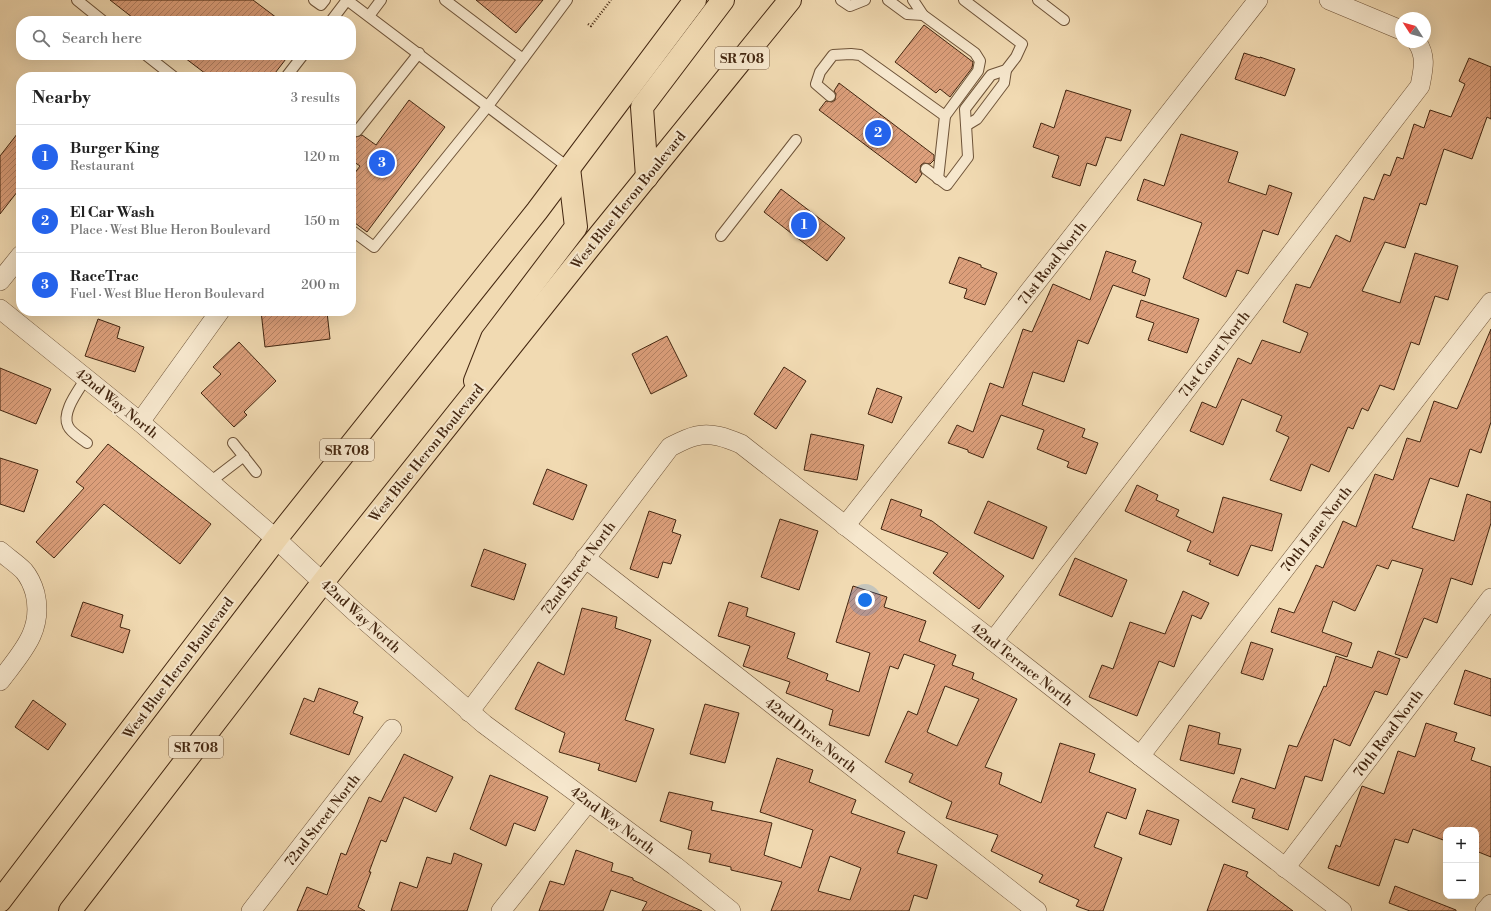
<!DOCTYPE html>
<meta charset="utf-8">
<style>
:root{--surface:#fff;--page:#f6f6f6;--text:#222;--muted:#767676;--line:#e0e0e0;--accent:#2563eb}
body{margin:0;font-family:"Libre Bodoni",serif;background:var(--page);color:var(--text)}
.controls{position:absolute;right:12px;bottom:12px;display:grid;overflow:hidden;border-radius:8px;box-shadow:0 4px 16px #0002}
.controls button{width:36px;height:36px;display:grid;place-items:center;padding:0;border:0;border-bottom:1px solid var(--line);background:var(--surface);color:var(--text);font:20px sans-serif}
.compass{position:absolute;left:1395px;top:12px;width:36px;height:36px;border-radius:50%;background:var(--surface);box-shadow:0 4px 16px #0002;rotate:306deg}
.you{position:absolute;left:865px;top:600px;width:14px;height:14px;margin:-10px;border:3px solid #fff;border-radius:50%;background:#1a73e8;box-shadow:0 0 0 6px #1a73e833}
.badge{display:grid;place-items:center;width:26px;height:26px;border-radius:50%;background:var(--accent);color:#fff;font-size:13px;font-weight:700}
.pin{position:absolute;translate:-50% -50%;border:2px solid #fff;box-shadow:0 1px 4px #0006}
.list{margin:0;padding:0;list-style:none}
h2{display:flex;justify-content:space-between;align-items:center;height:52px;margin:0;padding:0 16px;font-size:17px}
h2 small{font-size:13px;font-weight:400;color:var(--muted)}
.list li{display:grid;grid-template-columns:26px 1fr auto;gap:12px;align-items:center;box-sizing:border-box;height:64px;padding:0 16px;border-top:1px solid var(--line)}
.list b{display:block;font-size:15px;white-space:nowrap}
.list p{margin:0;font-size:13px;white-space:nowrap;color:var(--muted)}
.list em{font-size:13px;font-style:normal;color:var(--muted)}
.icon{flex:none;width:22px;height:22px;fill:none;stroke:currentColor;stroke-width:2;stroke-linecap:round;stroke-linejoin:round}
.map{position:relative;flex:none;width:1491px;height:911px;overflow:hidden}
.search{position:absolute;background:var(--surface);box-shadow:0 4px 16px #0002;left:16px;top:16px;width:340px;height:44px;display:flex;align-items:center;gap:10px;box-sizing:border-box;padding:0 14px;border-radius:16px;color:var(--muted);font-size:15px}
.panel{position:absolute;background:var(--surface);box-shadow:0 4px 16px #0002;left:16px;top:72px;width:340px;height:244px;border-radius:16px}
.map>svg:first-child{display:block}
</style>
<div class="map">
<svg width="1491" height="911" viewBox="0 0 1491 911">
<defs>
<pattern id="building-hatch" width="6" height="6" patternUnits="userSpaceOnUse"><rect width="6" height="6" fill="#dc9f7b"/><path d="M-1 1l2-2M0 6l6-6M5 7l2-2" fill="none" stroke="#b48163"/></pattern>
</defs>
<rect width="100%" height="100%" fill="#f1dab2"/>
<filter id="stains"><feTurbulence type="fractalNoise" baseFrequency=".005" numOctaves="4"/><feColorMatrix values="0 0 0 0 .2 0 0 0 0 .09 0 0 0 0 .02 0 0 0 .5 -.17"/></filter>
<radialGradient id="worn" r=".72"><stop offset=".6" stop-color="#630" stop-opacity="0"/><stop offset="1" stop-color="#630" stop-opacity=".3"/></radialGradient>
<g fill="url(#building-hatch)" stroke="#432610" fill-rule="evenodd">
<path d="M 110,0 L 253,0 L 281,21 L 137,21 Z"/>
<path d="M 476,0 L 543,0 L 516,33 Z"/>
<path d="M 924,25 L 973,62 L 972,68 L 950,97 L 940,89 L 936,93 L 895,62 Z"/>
<path d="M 1244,53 L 1260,58 L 1260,57 L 1295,69 L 1285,96 L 1235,79 Z"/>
<path d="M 181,55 L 289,55 L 272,77 L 210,77 Z"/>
<path d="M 1469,58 L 1491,67 L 1491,119 L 1487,117 L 1472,159 L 1444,149 L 1426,205 L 1420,203 L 1405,248 L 1385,242 L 1362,291 L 1400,303 L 1415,253 L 1458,266 L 1448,300 L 1435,296 L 1419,345 L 1411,342 L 1394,390 L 1380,385 L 1368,411 L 1362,408 L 1353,429 L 1348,427 L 1329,472 L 1311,464 L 1301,491 L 1270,480 L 1289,437 L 1276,431 L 1282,416 L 1242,399 L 1223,445 L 1190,431 L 1202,402 L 1216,408 L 1238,358 L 1251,364 L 1262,340 L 1300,353 L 1308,333 L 1283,322 L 1296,284 L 1310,288 L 1336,235 L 1350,242 L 1364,197 L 1374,200 L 1384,174 L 1390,176 L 1397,157 L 1403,159 L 1414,124 L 1424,128 L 1430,110 L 1451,117 L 1465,84 L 1459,81 Z"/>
<path d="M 839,83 L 934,155 L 934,160 L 930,164 L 924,163 L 921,165 L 920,171 L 922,174 L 916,183 L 819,110 L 826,101 L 832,102 L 835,100 L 836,94 L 834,91 Z"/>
<path d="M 1066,90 L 1131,110 L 1121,141 L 1106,137 L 1096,166 L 1087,163 L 1080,186 L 1052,177 L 1059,156 L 1033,147 L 1041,123 L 1054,128 Z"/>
<path d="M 409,100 L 445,127 L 367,232 L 351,220 L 351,178 L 360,166 L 351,160 L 351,133 L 356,137 L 362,135 L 376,145 Z"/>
<path d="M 21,129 L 21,187 L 0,214 L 0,156 Z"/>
<path d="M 1181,134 L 1238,152 L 1228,182 L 1266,195 L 1269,185 L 1292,193 L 1278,235 L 1263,230 L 1248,274 L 1237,270 L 1226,297 L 1183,278 L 1202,223 L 1137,200 L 1144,179 L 1164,186 Z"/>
<path d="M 781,189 L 845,238 L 827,261 L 764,212 Z"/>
<path d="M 1106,251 L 1136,261 L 1132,272 L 1150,279 L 1145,296 L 1113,285 L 1088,344 L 1078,340 L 1064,382 L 1033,372 L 1022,405 L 1085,429 L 1082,437 L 1098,443 L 1086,474 L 1067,467 L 1069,462 L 1037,449 L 1044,430 L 1001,415 L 983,458 L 968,452 L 968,450 L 948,443 L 957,425 L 973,432 L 990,383 L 1003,388 L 1023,329 L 1032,332 L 1053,284 L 1090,300 Z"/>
<path d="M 959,257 L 981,265 L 981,267 L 997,273 L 985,305 L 964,298 L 967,289 L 949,283 Z"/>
<path d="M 1141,300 L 1199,319 L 1187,353 L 1148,340 L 1154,323 L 1136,317 Z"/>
<path d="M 261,311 L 296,311 L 296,315 L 327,312 L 330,339 L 265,347 Z"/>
<path d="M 98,319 L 120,327 L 117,338 L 144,347 L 135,372 L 85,356 Z"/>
<path d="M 1491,329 L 1491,422 L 1481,453 L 1470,449 L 1458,487 L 1430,478 L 1412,528 L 1454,541 L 1467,494 L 1491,502 L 1491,523 L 1472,585 L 1451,578 L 1437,623 L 1424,618 L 1407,658 L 1395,654 L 1423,569 L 1392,560 L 1388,569 L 1377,565 L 1355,611 L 1333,601 L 1322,632 L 1352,643 L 1347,657 L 1271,632 L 1279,608 L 1294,613 L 1316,565 L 1323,568 L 1343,521 L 1356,527 L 1375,474 L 1393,480 L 1407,438 L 1420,442 L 1434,401 L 1457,409 Z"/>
<path d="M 667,336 L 687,376 L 651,394 L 632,354 Z"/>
<path d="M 239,342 L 276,381 L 244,412 L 247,415 L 234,427 L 201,393 L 221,374 L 213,367 Z"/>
<path d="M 784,367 L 806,381 L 776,429 L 754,414 Z"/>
<path d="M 0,368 L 51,389 L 36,424 L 0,410 Z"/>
<path d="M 877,388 L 902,397 L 892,423 L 868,414 Z"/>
<path d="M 811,434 L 864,445 L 857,480 L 804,470 Z"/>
<path d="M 108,444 L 211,524 L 180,564 L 104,504 L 54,558 L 36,542 L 84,488 L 76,482 Z"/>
<path d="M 0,458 L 38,470 L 24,512 L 0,504 Z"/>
<path d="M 547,469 L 587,485 L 573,520 L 533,504 Z"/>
<path d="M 1137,485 L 1158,495 L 1156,500 L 1179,510 L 1176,516 L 1213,533 L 1223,497 L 1282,514 L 1272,551 L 1251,545 L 1238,576 L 1209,564 L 1211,561 L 1187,551 L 1191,541 L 1125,511 Z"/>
<path d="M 891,499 L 922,510 L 920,516 L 932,521 L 1004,576 L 979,609 L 933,573 L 948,553 L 881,529 Z"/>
<path d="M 988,501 L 1047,527 L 1033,559 L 974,533 Z"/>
<path d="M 649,511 L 676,520 L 672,532 L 681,535 L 671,564 L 663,562 L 658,578 L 630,569 Z"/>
<path d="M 780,519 L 818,531 L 799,590 L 761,577 Z"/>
<path d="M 484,549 L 526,564 L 514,600 L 471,586 Z"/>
<path d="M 1075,558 L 1127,580 L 1112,617 L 1059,595 Z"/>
<path d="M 853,586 L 887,597 L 884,607 L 926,621 L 919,641 L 956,655 L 952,665 L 974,673 L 972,679 L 1017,699 L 985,767 L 1002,773 L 999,784 L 1041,803 L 1060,743 L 1095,754 L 1089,772 L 1136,789 L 1126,819 L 1107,812 L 1094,847 L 1122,858 L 1103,911 L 1090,911 L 1076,906 L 1079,900 L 1039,882 L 1043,875 L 991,851 L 998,835 L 946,818 L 952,802 L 909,782 L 913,774 L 885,762 L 908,711 L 917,715 L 935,665 L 904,654 L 898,669 L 890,666 L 869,736 L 829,725 L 833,710 L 786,693 L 790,682 L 743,666 L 750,646 L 718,636 L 729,602 L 748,608 L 746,616 L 795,633 L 787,658 L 828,674 L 826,680 L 859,692 L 870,653 L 836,642 ZM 945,686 L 979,699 L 957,746 L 927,732 Z"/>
<path d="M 1183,591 L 1209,603 L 1201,619 L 1192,615 L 1174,667 L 1159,661 L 1137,716 L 1089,697 L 1102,665 L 1113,669 L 1130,622 L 1165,634 Z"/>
<path d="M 83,602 L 123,615 L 120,627 L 130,630 L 123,653 L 71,636 Z"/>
<path d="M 582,608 L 617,617 L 615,628 L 651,640 L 625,720 L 654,729 L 636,782 L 598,770 L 600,764 L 559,752 L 565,733 L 515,709 L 538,662 L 564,675 Z"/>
<path d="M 1251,642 L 1273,649 L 1263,680 L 1241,673 Z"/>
<path d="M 1378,651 L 1400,659 L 1387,695 L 1375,691 L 1350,746 L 1334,739 L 1322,781 L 1305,776 L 1288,830 L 1252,818 L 1255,809 L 1232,802 L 1241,778 L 1275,789 L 1289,745 L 1297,747 L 1324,686 L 1326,687 L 1336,656 L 1372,668 Z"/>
<path d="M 1465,670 L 1491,679 L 1491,716 L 1454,704 Z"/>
<path d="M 319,688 L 358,702 L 353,713 L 363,717 L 349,755 L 290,734 L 304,698 L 314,702 Z"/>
<path d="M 33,700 L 66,724 L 48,750 L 15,727 Z"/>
<path d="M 705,704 L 739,713 L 725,763 L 690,754 Z"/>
<path d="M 1426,723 L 1457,733 L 1454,741 L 1475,748 L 1471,760 L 1491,767 L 1491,857 L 1476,851 L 1476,830 L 1446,830 L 1446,841 L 1413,829 L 1408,843 L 1395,839 L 1379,886 L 1328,868 L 1336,845 L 1340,847 L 1362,786 L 1384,794 L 1398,751 L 1415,757 Z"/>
<path d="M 1189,725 L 1220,733 L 1218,744 L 1241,749 L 1234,774 L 1180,760 Z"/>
<path d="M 404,754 L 453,777 L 436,812 L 404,797 L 386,842 L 381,840 L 369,872 L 371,872 L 358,907 L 365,911 L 297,911 L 307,887 L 327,895 L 341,853 L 346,855 L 369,797 L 381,802 Z"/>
<path d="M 777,758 L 813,770 L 809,782 L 856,800 L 851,813 L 905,832 L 897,853 L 937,865 L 927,899 L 914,895 L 909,911 L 771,911 L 782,882 L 731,870 L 731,867 L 709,862 L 711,854 L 688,849 L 692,831 L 660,821 L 669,792 L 713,802 L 711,810 L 772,823 L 764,855 L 801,868 L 813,830 L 760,812 ZM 830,856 L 861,868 L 850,900 L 818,891 Z"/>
<path d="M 490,775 L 548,797 L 535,831 L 514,823 L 506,846 L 470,829 Z"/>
<path d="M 1147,810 L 1179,820 L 1171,845 L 1139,834 Z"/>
<path d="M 576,850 L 613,863 L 611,871 L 633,878 L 633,880 L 702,911 L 642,911 L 647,902 L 611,890 L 603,911 L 539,911 L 550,881 L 564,885 Z"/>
<path d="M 454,853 L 482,864 L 467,911 L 391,911 L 400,882 L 417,888 L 427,857 L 451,864 Z"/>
<path d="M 1224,864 L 1248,872 L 1246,876 L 1293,911 L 1207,911 Z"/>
<path d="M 1395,886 L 1456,910 L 1456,911 L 1410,911 L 1389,903 Z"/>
</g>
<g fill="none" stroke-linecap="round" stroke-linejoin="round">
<g stroke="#6e5338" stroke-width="12">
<g id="lane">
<path d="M 77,0 L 103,21"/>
<path d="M 314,0 L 321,5 L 325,0"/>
<path d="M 347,0 L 569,168"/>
<path d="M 445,0 L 523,59"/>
<path d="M 841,0 L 850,6 L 865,0"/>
<path d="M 888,0 L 907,14 L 923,15"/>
<path d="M 1038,0 L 1064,20"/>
<path d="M 369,16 L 381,0"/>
<path d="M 331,21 L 347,0"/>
<path d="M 146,55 L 174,77"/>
<path d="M 286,77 L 303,55"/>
<path d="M 830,96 L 816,84 L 820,72 L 833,55 L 851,54 L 860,55 L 945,116 L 978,71 L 980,61 L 975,53 L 923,15 L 913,0"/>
<path d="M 967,125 L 977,119 L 1004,83 L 1006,70"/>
<path d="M 357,131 L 419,53"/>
<path d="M 926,169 L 947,185 L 968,157 L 965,109 L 991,75 L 1006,70 L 1016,57 L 1022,44 L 964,0"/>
<path d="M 938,179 L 945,116"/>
<path d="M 351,230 L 374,247 L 488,106 L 567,0"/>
<path d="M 721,236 L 796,140"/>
<path d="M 86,378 C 79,390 61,412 68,426 C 71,433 81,438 87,443"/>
<path d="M 233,443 L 256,472"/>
<path d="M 210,482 L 244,456"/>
</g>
</g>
<g stroke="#6e5338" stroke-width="20">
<g id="street">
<path d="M 1329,0 L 1401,30"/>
<path d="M 0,281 L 21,255"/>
<path d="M 0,309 L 140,422 L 276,539 L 354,611 L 484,724 L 675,866 L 731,911"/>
<path d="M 140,422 L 220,311"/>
<path d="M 845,526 L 1258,0"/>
<path d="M 0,551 C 8,558 17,564 24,571 C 29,577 33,586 35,593 C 44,631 21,653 0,681"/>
<path d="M 585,558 L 1037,911"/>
<path d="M 993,641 L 1420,86 C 1423,70 1427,57 1417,42"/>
<path d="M 469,712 L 670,447 C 678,443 687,438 696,436 C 711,432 727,438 741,444 L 1140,756 L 1342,911"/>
<path d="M 1140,756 L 1491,302"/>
<path d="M 1285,868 L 1491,598"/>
<path d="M 251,911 L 392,729"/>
<path d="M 501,911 L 588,802"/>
<path d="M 1485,911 L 1491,904"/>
</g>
</g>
<g stroke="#432610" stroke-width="24">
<g id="highway">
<path d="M 647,177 L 642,107 L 723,0"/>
<path d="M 475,381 L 492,338 L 576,227 L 569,168"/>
<path d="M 0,901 L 276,539 L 537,211 L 695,0"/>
<path d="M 70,911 L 323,582 L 589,248 L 790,0"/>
</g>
</g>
<path stroke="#432610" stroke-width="2.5" stroke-dasharray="1 2" stroke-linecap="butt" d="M 588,24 L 591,26 L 611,0"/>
<use href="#lane" stroke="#f6e7cd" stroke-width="10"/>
<use href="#street" stroke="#f6e7cd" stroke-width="19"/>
<use href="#highway" stroke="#f1dab2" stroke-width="22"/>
</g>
<g text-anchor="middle" stroke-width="4" stroke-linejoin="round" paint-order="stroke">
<g fill="#f6e7cd" stroke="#796049" stroke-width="1">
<rect x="715" y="47" width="54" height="22" rx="3"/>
<rect x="320" y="439" width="54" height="22" rx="3"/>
<rect x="169" y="736" width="54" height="22" rx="3"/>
</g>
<g font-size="13" font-weight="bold" fill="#432610">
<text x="742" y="63">SR 708</text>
<text x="347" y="455">SR 708</text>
<text x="196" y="752">SR 708</text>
</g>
<g font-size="14" fill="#432610" stroke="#f6e7cd">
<text transform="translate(628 200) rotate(-51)" y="5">West Blue Heron Boulevard</text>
<text transform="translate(1052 263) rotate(-52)" y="5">71st Road North</text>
<text transform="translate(1214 354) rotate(-52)" y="5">71st Court North</text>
<text transform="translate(117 403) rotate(39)" y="5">42nd Way North</text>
<text transform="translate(426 453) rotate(-51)" y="5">West Blue Heron Boulevard</text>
<text transform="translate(1316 529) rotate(-52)" y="5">70th Lane North</text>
<text transform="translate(578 568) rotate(-53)" y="5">72nd Street North</text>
<text transform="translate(361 616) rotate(42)" y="5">42nd Way North</text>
<text transform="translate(1022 664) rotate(38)" y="5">42nd Terrace North</text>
<text transform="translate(178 668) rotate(-53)" y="5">West Blue Heron Boulevard</text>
<text transform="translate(1388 733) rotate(-53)" y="5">70th Road North</text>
<text transform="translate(811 735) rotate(38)" y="5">42nd Drive North</text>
<text transform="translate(322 820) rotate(-52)" y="5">72nd Street North</text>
<text transform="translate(613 820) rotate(37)" y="5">42nd Way North</text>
</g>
</g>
<rect width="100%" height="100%" filter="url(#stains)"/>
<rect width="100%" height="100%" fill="url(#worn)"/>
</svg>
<div class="controls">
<button>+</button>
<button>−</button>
</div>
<svg class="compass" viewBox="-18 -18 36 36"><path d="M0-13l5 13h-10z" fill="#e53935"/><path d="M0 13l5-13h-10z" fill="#767676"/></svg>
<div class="you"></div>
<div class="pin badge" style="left:804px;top:225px">1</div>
<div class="pin badge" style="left:878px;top:133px">2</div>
<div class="pin badge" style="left:382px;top:163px">3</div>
<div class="search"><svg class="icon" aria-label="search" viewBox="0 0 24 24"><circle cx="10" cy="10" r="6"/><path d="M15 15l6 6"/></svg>Search here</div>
<section class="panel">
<h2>Nearby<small>3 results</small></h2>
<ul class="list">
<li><span class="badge">1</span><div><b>Burger King</b><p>Restaurant</p></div><em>120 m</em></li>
<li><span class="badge">2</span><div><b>El Car Wash</b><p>Place · West Blue Heron Boulevard</p></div><em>150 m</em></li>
<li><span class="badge">3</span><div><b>RaceTrac</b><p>Fuel · West Blue Heron Boulevard</p></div><em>200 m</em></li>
</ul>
</section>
</div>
